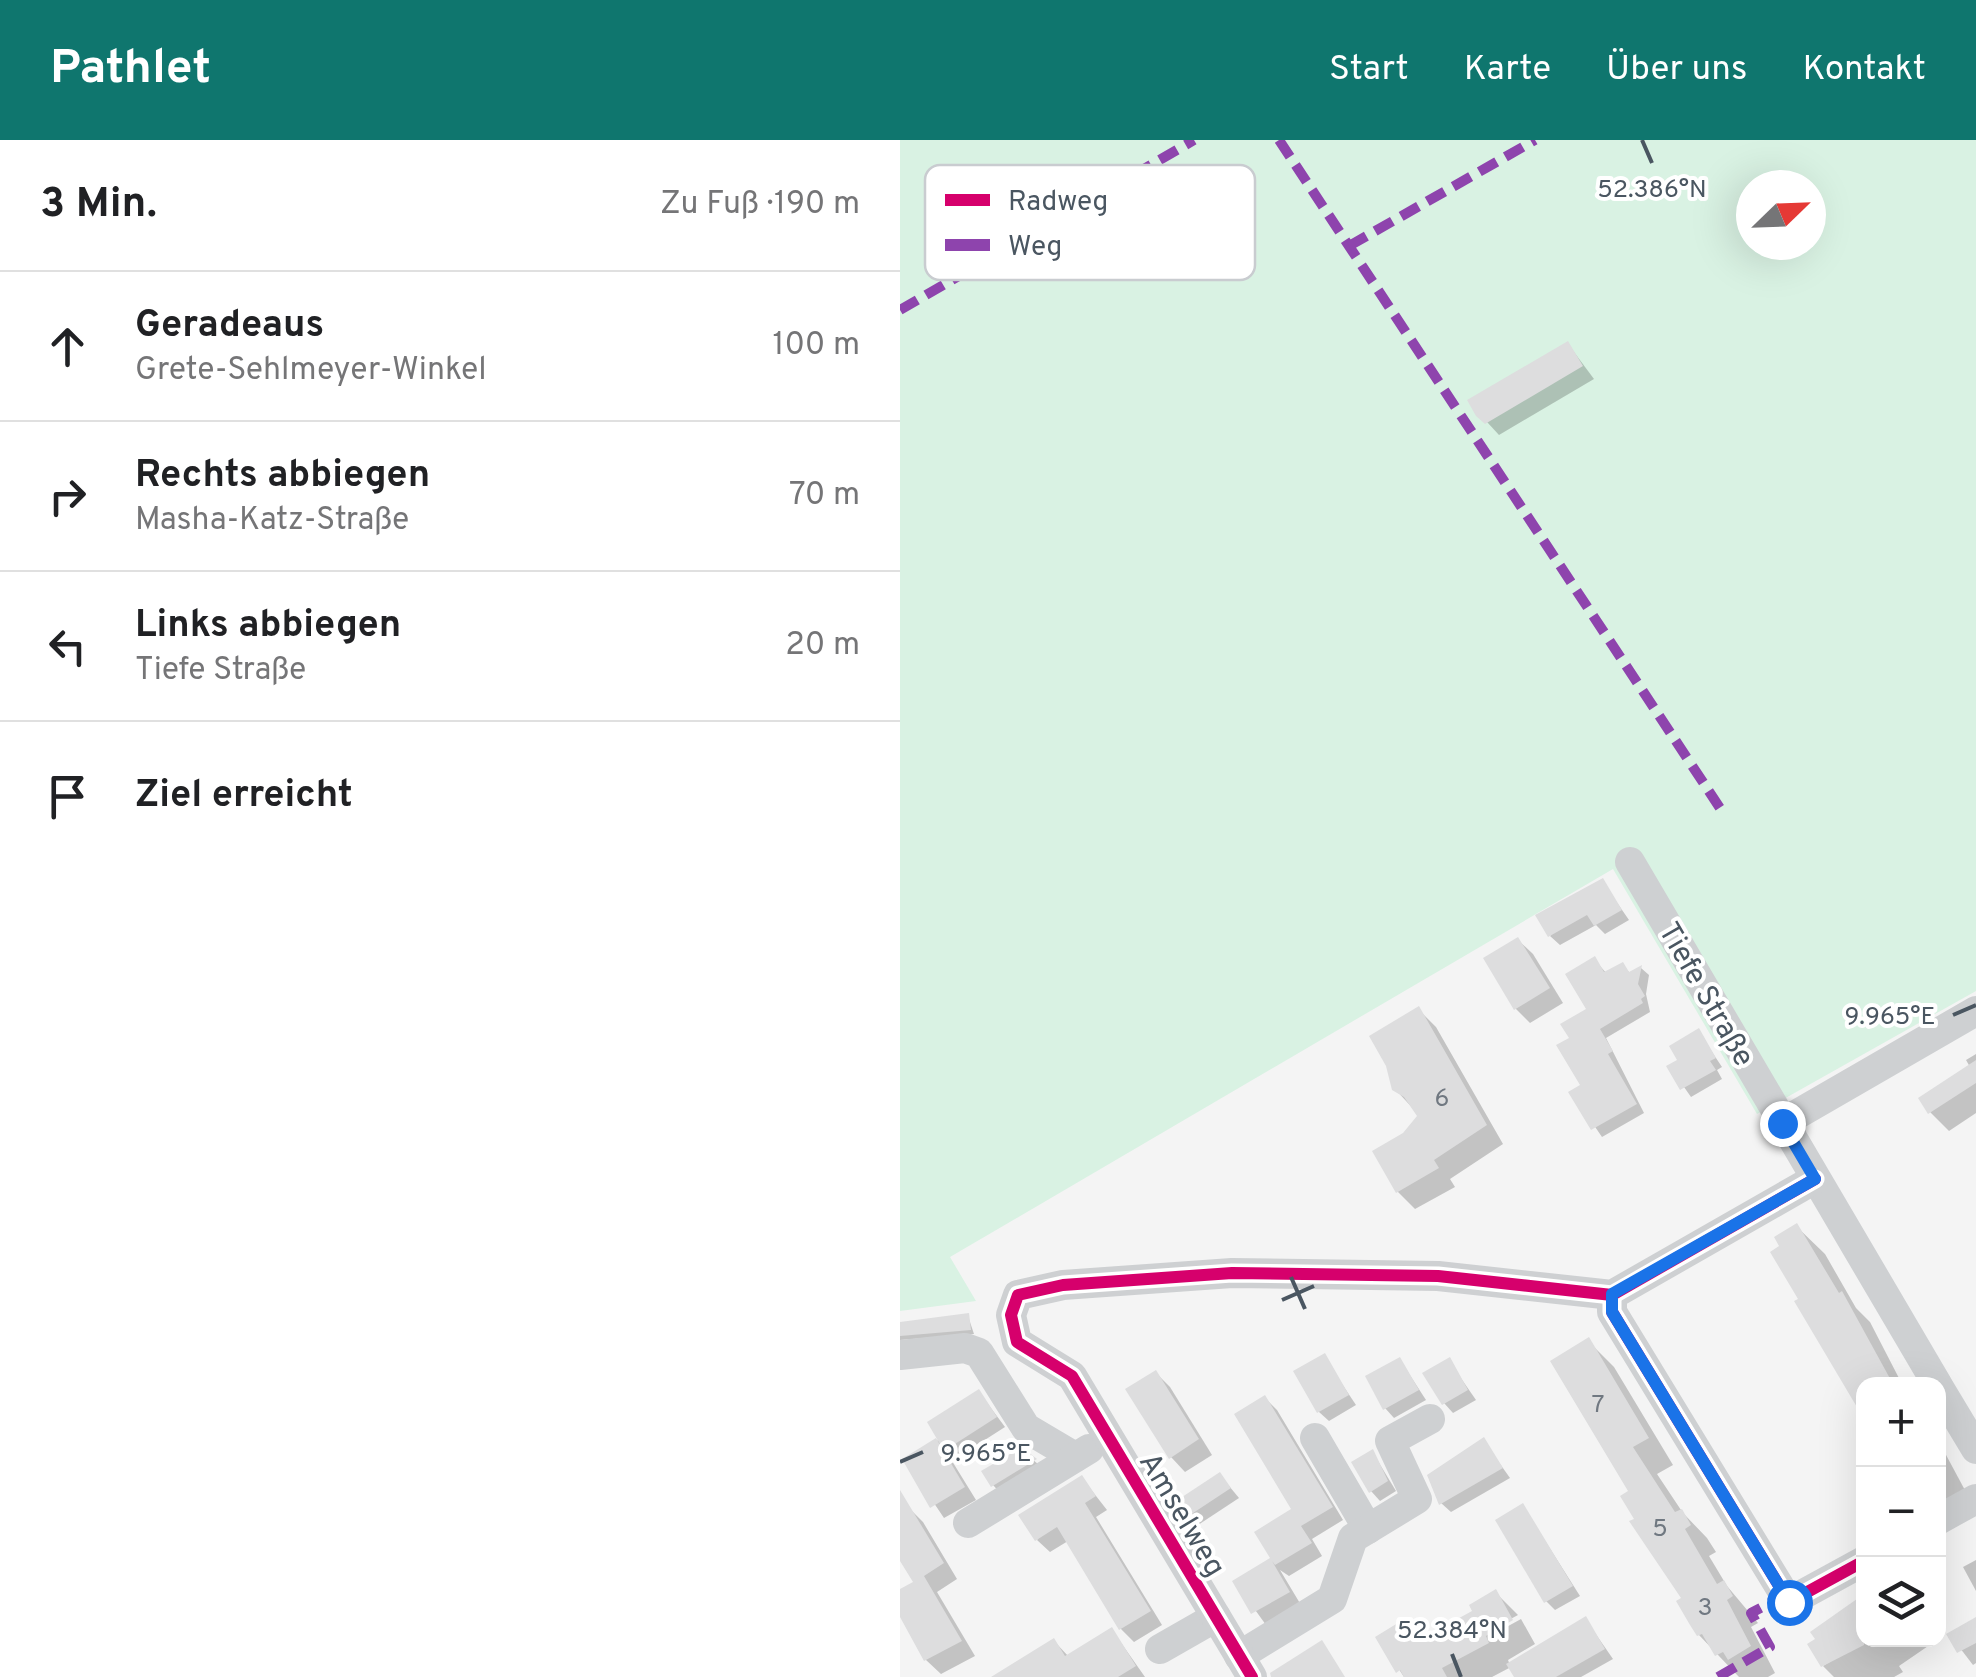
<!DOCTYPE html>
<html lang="de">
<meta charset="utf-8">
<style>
:root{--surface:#fff;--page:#f6f6f6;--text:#202124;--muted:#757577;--line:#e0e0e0;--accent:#0f766e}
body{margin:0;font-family:Overpass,sans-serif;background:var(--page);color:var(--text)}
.controls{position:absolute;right:30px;bottom:30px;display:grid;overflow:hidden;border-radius:20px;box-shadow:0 10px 40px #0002}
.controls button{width:90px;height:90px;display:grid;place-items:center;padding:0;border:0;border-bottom:2px solid var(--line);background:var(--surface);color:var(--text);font:50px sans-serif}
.compass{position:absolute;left:836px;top:30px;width:90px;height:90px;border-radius:50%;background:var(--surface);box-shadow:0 10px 40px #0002;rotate:67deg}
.stop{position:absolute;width:30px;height:30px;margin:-22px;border:8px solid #1a73e8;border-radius:50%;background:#fff}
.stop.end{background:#1a73e8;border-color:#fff;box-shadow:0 2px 10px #0008}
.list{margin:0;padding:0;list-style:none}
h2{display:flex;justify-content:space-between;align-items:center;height:130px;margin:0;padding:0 40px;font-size:42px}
h2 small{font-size:32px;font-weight:400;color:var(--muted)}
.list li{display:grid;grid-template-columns:65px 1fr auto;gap:30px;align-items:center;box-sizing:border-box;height:150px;padding:0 40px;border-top:2px solid var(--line)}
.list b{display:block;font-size:38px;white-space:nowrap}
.list p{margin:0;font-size:32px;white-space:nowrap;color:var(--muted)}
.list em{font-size:32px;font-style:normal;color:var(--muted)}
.icon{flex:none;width:55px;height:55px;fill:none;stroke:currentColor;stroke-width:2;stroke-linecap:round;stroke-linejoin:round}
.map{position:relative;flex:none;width:1076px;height:1537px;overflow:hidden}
header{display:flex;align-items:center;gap:60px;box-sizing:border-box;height:140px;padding:0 50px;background:var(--accent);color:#fff}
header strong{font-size:48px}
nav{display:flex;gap:55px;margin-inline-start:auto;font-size:35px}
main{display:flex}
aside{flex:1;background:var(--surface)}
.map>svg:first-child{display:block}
</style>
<header>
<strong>Pathlet</strong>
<nav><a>Start</a><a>Karte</a><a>Über uns</a><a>Kontakt</a></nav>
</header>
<main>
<aside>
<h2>3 Min.<small>Zu Fuß · 190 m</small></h2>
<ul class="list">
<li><svg class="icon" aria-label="ahead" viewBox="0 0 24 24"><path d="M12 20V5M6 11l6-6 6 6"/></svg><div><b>Geradeaus</b><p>Grete-Sehlmeyer-Winkel</p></div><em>100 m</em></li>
<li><svg class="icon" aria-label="right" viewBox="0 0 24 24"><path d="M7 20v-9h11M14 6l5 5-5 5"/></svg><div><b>Rechts abbiegen</b><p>Masha-Katz-Straße</p></div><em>70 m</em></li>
<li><svg class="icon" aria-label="left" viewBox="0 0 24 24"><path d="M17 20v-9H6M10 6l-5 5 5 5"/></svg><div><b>Links abbiegen</b><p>Tiefe Straße</p></div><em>20 m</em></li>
<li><svg class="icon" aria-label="arrive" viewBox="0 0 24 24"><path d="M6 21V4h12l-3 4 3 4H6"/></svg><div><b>Ziel erreicht</b></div></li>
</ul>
</aside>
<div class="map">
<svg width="1076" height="1537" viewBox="0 0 1076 1537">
<rect width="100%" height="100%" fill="#f4f4f4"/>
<path fill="#d9f2e3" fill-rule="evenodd" d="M 0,0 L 1076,0 L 1076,851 L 857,974 L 713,729 L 50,1117 L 76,1161 L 0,1171 ZM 851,45 L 911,45 L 911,105 L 851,105 Z"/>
<g fill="#0003">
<path d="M 668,204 L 694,239 L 599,295 L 587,282 Z"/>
<path d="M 702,741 L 729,780 L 705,794 L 696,785 L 660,805 L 650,796 Z"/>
<path d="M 618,800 L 633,814 L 663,863 L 630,883 L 616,869 Z"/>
<path d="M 694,819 L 707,834 L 722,825 L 731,834 L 741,828 L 749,835 L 746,854 L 750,872 L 706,898 L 744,973 L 702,997 L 672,953 L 683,946 L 672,898 L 690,870 Z"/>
<path d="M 518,869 L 536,887 L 603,1004 L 550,1039 L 555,1047 L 515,1069 L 498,1052 L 505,995 L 520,976 L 494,948 Z"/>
<path d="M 798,891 L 822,927 L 817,930 L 822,939 L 791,957 L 770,927 L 780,920 Z"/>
<path d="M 1076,914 L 1076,973 L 1049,991 L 1030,972 L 1070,927 L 1066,920 Z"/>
<path d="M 897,1087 L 925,1114 L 956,1168 L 970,1182 L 1002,1244 L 964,1244 L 901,1159 Z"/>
<path d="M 68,1176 L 74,1194 L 0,1200 L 0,1185 Z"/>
<path d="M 688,1201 L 714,1227 L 773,1325 L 757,1334 L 783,1373 L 807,1398 L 816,1412 L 809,1416 L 827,1446 L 858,1483 L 851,1487 L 875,1533 L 868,1537 L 839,1537 L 799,1495 L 784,1459 L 737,1380 Z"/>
<path d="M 424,1217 L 456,1265 L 429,1281 L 419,1272 Z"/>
<path d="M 500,1220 L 526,1260 L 494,1278 L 485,1268 Z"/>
<path d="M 549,1221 L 576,1260 L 553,1273 L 544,1263 Z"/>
<path d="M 256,1233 L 270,1247 L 312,1315 L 285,1332 L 271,1317 Z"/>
<path d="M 79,1252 L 105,1287 L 52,1321 L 76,1360 L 44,1378 L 5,1320 L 40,1299 Z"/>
<path d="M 365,1258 L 377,1270 L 443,1380 L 412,1399 L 422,1416 L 389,1436 L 380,1430 L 401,1465 L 366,1485 L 335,1442 L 374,1419 L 395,1370 Z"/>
<path d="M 583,1300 L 610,1338 L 551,1372 L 541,1363 Z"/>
<path d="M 1038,1300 L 1074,1367 L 1038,1373 Z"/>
<path d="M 121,1310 L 144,1329 L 102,1355 L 93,1345 Z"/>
<path d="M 473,1313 L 496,1351 L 480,1361 L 471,1351 Z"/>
<path d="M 320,1335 L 339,1358 L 295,1387 L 276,1364 Z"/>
<path d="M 182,1338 L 207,1370 L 196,1377 L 262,1485 L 234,1502 L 221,1489 L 168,1401 L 150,1412 L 137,1400 Z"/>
<path d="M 623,1366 L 680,1456 L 655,1470 L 646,1461 Z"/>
<path d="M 8,1367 L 23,1382 L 57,1439 L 37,1452 L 75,1516 L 41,1534 L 26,1520 L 0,1472 L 0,1452 L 16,1443 L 0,1416 L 0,1372 Z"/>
<path d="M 1076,1420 L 1076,1451 L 1063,1427 Z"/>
<path d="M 596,1453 L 618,1475 L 592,1489 L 592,1495 L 621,1479 L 635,1504 L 608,1520 L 610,1525 L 686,1480 L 713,1519 L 681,1537 L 617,1537 L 611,1527 L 592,1537 L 504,1537 L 478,1497 L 506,1481 L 524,1500 L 576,1472 Z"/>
<path d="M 1076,1480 L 1076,1523 L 1073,1525 L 1050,1495 Z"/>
<path d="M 212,1490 L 245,1537 L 112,1537 L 154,1501 L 169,1517 Z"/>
<path d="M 964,1500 L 1033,1500 L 1034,1502 L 999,1526 L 1003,1532 L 994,1537 L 934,1537 L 923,1526 Z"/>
</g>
<g fill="#ddddde">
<path d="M 668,201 L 683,226 L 585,284 L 576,276 L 567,260 Z"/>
<path d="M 703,738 L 722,770 L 694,786 L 687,775 L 648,797 L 635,775 Z"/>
<path d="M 618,797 L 650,848 L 614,870 L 583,818 Z"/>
<path d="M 695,816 L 704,832 L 723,822 L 729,832 L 742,825 L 738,844 L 745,856 L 741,859 L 743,863 L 700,889 L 713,911 L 708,914 L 737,964 L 691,990 L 668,952 L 680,945 L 656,905 L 669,898 L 660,884 L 686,869 L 665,834 Z"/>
<path d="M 519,866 L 587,985 L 534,1020 L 539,1028 L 496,1053 L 472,1011 L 503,993 L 517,976 L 504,957 L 492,950 L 486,926 L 469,896 Z"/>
<path d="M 799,888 L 816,918 L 810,921 L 816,930 L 780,950 L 766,926 L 777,920 L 769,906 Z"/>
<path d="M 1076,920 L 1076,943 L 1028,974 L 1018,958 Z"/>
<path d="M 897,1083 L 939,1153 L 942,1151 L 993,1244 L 964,1244 L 964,1279 L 894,1161 L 898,1159 L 870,1112 L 879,1106 L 874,1097 Z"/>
<path d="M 69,1173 L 71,1190 L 0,1196 L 0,1182 Z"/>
<path d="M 689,1197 L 749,1298 L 733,1307 L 775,1372 L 782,1369 L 791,1385 L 785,1389 L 817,1444 L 824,1440 L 833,1456 L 827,1460 L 851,1506 L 828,1520 L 823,1512 L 815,1516 L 802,1494 L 797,1496 L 790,1485 L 776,1461 L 781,1458 L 729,1381 L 734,1379 L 720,1356 L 728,1351 L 650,1221 Z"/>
<path d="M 425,1213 L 449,1255 L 417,1273 L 393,1231 Z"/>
<path d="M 500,1217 L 519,1250 L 483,1270 L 465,1236 Z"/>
<path d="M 550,1217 L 568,1250 L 542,1265 L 522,1233 Z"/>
<path d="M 256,1230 L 299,1299 L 269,1319 L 225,1249 Z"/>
<path d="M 79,1249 L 97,1277 L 44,1311 L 27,1282 Z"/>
<path d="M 365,1255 L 433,1367 L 401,1386 L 412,1403 L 375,1425 L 372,1421 L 390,1452 L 351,1474 L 332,1441 L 370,1418 L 354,1392 L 391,1369 L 334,1274 Z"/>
<path d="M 584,1297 L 603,1328 L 539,1365 L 527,1335 Z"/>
<path d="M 36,1298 L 65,1347 L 30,1368 L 2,1319 Z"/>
<path d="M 122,1307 L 137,1319 L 91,1347 L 81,1331 Z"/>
<path d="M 473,1309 L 488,1341 L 469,1353 L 451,1322 Z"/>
<path d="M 320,1332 L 331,1348 L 284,1379 L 273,1363 Z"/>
<path d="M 182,1335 L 196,1356 L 185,1363 L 251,1471 L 219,1490 L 157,1387 L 135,1401 L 118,1375 Z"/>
<path d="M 0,1350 L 44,1423 L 24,1436 L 62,1501 L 24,1521 L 0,1477 L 0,1449 L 13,1442 L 0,1421 Z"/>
<path d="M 623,1363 L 673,1446 L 644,1463 L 595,1380 Z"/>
<path d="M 596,1449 L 613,1480 L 586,1496 L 589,1503 L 542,1528 L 547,1537 L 504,1537 L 500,1530 L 496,1533 L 475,1497 L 506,1478 L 519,1500 L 572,1471 L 569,1465 Z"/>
<path d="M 964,1454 L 964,1505 L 921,1527 L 907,1504 L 915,1499 L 910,1492 Z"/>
<path d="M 686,1476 L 705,1509 L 656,1537 L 614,1537 L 606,1524 Z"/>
<path d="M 1076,1477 L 1076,1503 L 1057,1513 L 1046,1494 Z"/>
<path d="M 212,1487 L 236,1526 L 218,1537 L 91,1537 L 154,1498 L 165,1516 Z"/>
<path d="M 422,1500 L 445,1537 L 371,1537 L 370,1533 Z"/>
</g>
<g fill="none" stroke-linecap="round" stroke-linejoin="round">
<g stroke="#ced0d2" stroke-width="30">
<path d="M 730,722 L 1037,1244"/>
<path d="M 882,983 L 1076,871"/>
<path d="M 712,1155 L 712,1172 L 889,1462 L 964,1421"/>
<path d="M 0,1215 L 65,1208 L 79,1213 L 126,1288 L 175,1317"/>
<path d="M 1038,1246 L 1076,1309"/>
<path d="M 415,1298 L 468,1389"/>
<path d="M 1038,1380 L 1076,1359"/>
<path d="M 68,1383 L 189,1309"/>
<path d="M 260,1509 L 316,1477"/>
<path d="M 339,1516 L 432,1459 L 453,1398 L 517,1359 L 490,1301 L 530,1279"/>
<path d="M 352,1537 L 172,1236 L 117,1202 L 111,1175 L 118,1155 L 163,1145 L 332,1133 L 538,1136 L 712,1155 L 915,1039"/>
</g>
<g stroke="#8e44ad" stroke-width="10" stroke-dasharray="20 10" stroke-linecap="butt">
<path d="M 379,0 L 820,668"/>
<path d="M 449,106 L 635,0"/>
<path d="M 0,170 L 294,0"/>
<path d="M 818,1537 L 870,1507 L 851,1473 L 885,1455"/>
</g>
<g stroke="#fff" stroke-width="19">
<g id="cycleway">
<path d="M 712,1155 L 712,1172 L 889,1462 L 964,1421"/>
<path d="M 352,1537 L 172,1236 L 117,1202 L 111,1175 L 118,1155 L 163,1145 L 332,1133 L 538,1136 L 712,1155 L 915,1039"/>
</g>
</g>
<use href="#cycleway" stroke="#d6006c" stroke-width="12"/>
</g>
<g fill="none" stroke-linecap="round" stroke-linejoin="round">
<path stroke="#1a73e8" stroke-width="12" d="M 882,983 L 915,1039 L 712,1154 L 712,1172 L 889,1462"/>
</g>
<path fill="none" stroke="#4a5661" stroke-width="4" d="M 742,0 L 752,23M 1053,875 L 1076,865M 391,1137 L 405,1169M 382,1160 L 414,1146M 0,1322 L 23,1312M 552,1514 L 561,1537"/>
<g text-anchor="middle" stroke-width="8" stroke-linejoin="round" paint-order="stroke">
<g font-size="25" fill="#707881">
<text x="542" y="966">6</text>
<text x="698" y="1272">7</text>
<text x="760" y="1396">5</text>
<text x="805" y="1475">3</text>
</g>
<g font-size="30" fill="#4a5661" stroke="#fff">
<text transform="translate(807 854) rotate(60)" y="10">Tiefe Straße</text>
<text transform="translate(283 1374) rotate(59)" y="10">Amselweg</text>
</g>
</g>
<rect x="25" y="25" width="330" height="115" rx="15" fill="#fff" stroke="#c9ccd0" stroke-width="2.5"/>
<rect x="45" y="54" width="45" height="12" fill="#d6006c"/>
<rect x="45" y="99" width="45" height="12" fill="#8e44ad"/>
<g font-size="28" fill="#4a5661">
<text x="108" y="70">Radweg</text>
<text x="108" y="115">Weg</text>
</g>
<g font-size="25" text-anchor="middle" fill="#4a5661" stroke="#fff" stroke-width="8" stroke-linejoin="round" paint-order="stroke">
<text x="752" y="57">52.386°N</text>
<text x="990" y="884">9.965°E</text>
<text x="86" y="1321">9.965°E</text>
<text x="552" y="1498">52.384°N</text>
</g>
</svg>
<div class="controls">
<button>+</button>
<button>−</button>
<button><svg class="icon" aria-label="layers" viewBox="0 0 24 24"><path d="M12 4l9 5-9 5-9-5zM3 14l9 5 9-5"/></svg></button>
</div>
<svg class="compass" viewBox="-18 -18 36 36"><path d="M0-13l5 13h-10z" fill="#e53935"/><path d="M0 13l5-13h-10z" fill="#757577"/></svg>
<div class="stop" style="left:889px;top:1462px"></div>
<div class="stop end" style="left:882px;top:983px"></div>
</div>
</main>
